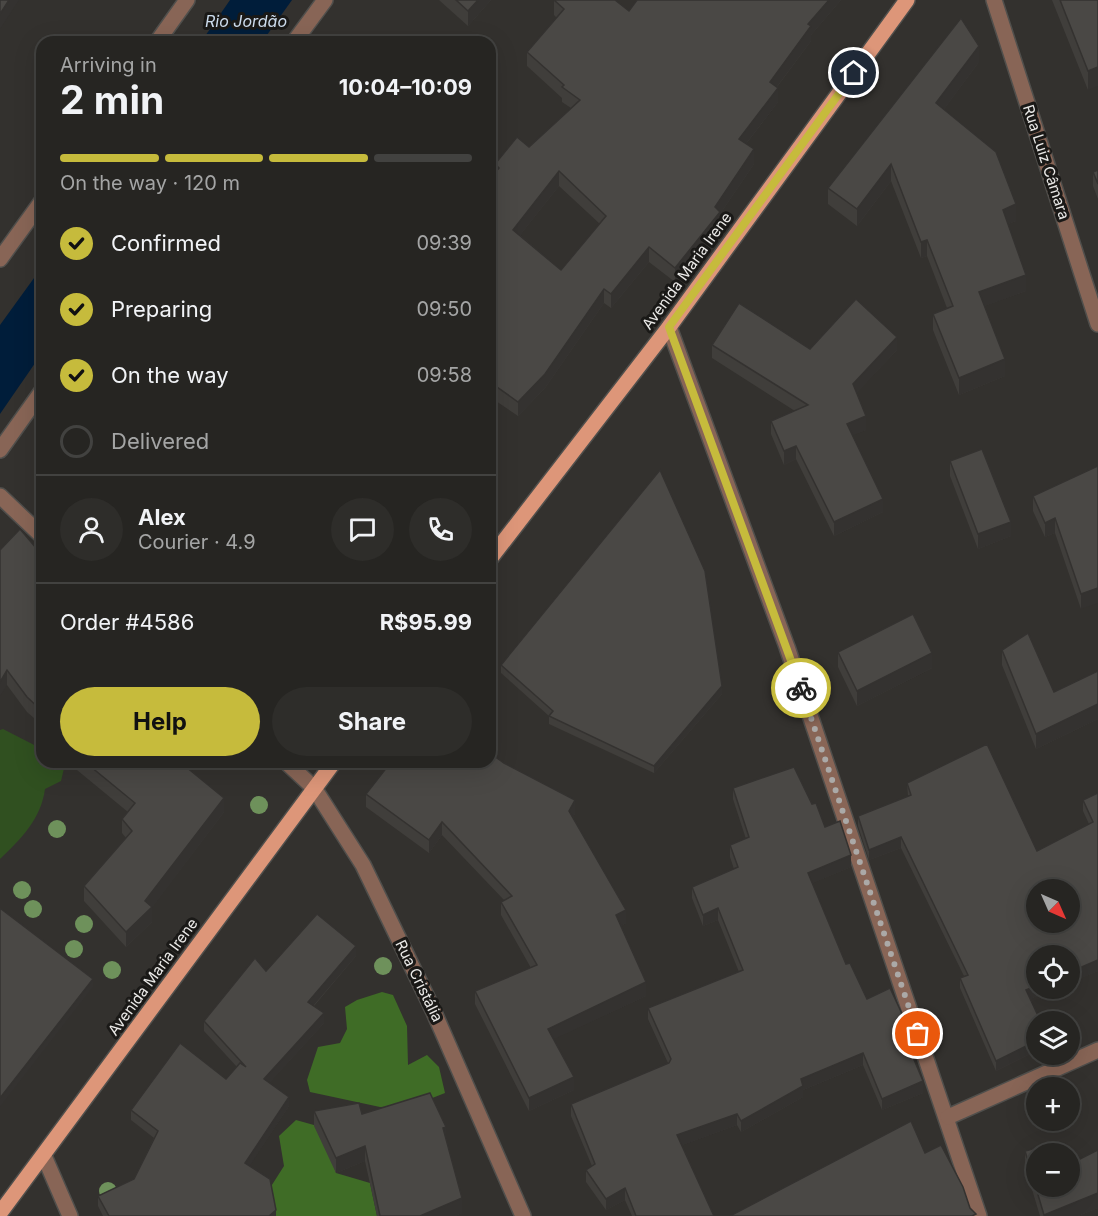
<!DOCTYPE html>
<html lang="en">
<head>
<meta charset="utf-8">
<style>
  body { margin:0; font-family:Inter,sans-serif; background:#2e2d2a; color:#f1f3f6; height:100vh; display:flex; flex-direction:column; font-size:22px; white-space:nowrap }
  * { box-sizing:border-box; margin:0 }
  p { font-size:20px; color:#a4a5a5 }
  .icon { flex:none; width:33px; height:33px; fill:none; stroke:currentColor; stroke-width:2; stroke-linecap:round; stroke-linejoin:round }
  .map { position:relative; flex:1; overflow:hidden }
  .details { position:absolute; left:36px; top:36px; width:460px; height:732px; display:flex; flex-direction:column; background:#262522; border-radius:18px; box-shadow:0 6px 24px #0002,0 0 0 2px #424240 }
  .details>* { flex:none }
  .needle { width:39px; rotate:135deg }
  .fabs { position:absolute; left:1026px; top:879px; display:grid; gap:12px }
  .fabs a { display:grid; place-items:center; width:54px; height:54px; border-radius:50%; background:#262522; box-shadow:0 6px 24px #0002,0 0 0 2px #424240; font-size:30px }
  .pin { position:absolute; display:grid; place-items:center; width:51px; height:51px; color:#fff; margin:-26px; border:3px solid #fff; border-radius:50%; box-shadow:0 2px 6px #0007 }
  .courier { position:absolute; display:grid; place-items:center; width:60px; height:60px; margin:-30px; border:4px solid #c6bb3c; border-radius:50%; background:#fff; color:#222; box-shadow:0 2px 8px #0007 }
  .head em { font-style:normal; font-weight:700 }
  .head div { display:flex; flex-direction:column-reverse }
  .head { display:flex; align-items:center; justify-content:space-between; height:102px; padding:0 24px }
  h1 { font-size:39px; font-weight:700; line-height:45px }
  .bar { display:grid; grid-template-columns:repeat(4,1fr); gap:9px 6px; align-content:center; height:72px; padding:0 24px }
  .bar i { height:8px; border-radius:4px; background:#424240 }
  .bar .active { background:#c6bb3c }
  .bar p { grid-column:span 4 }
  .line { display:flex; align-items:center; gap:15px; padding:0 24px; border-top:2px solid #424240 }
  .line div { flex:1 }
  .round { display:grid; place-items:center; flex:none; width:63px; height:63px; border-radius:32px; background:#2e2d2a }
  ol { padding:0 24px; list-style:none }
  li { display:flex; align-items:center; gap:18px; height:66px }
  li p { margin-inline-start:auto }
  li .icon { padding:6px; border-radius:50%; background:#c6bb3c; color:#111; stroke-width:4 }
  li:last-child { color:#a4a5a5 }
  li i { width:33px; height:33px; border:3px solid #424240; border-radius:50% }
  .button { display:flex; gap:12px; margin-top:auto; padding:12px 24px }
  .button a { flex:1; height:69px; border-radius:36px; background:#c6bb3c; color:#111; font-size:24px; font-weight:700; line-height:69px; text-align:center }
  .button a+a { background:#2e2d2a; color:#f1f3f6 }
  .map>svg:first-child { display:block }
</style>
</head>
<body>
<div class="map">
<svg width="1098" height="1216" viewBox="0 0 1098 1216">
  <rect width="100%" height="100%" fill="#33312e"/>
  <!-- green -->
  <path fill="#305020" d="M3,729l39,20v13l23,2 -4,17 -16,8c-4,30 -24,50 -45,70v-129z"/>
  <!-- forest -->
  <g fill="#3f6c26">
    <polygon points="382,992 393,995 407,1026 408,1065 427,1055 439,1067 445,1093 412,1106 380,1107 310,1092 307,1080 318,1047 340,1043 347,1029 345,1007 357,1000"/>
    <polygon points="296,1120 321,1127 336,1173 370,1183 377,1216 275,1216 270,1188 284,1166 279,1136"/>
  </g>
  <!-- water -->
  <g fill="#001d3a">
    <polygon points="230,0 292,0 262,42 201,42"/>
    <polygon points="42,267 42,353 0,414 0,325"/>
  </g>
  <g fill="none" stroke-linecap="round" stroke-linejoin="round">
    <!-- minor casing -->
    <g stroke="#504f4c" stroke-width="18">
      <g id="minor">
        <polyline points="994,0 1098,324"/>
        <polyline points="157,42 187,0"/>
        <polyline points="294,42 325,0"/>
        <polyline points="0,259 42,201"/>
        <polyline points="669,327 787,647 979,1216"/>
        <polyline points="0,450 42,391"/>
        <polyline points="0,496 42,536"/>
        <polyline points="286,762 314,788 363,865 433,1010 523,1216"/>
        <polyline points="948,1117 1098,1050"/>
        <polyline points="44,1156 70,1216"/>
      </g>
    </g>
    <!-- major casing -->
    <g stroke="#504f4c" stroke-width="18">
      <g id="major">
        <polyline points="490,559 669,327 907,0"/>
        <polyline points="0,1213 334,762"/>
      </g>
    </g>
    <!-- minor -->
    <use href="#minor" stroke="#886556" stroke-width="15"/>
    <!-- major -->
    <use href="#major" stroke="#dd9679" stroke-width="15"/>
  </g>
  <!-- trees -->
  <g fill="#6e915b">
    <circle cx="259" cy="805" r="9"/>
    <circle cx="57" cy="829" r="9"/>
    <circle cx="22" cy="890" r="9"/>
    <circle cx="33" cy="909" r="9"/>
    <circle cx="84" cy="924" r="9"/>
    <circle cx="74" cy="949" r="9"/>
    <circle cx="383" cy="966" r="9"/>
    <circle cx="112" cy="970" r="9"/>
    <circle cx="108" cy="1191" r="9"/>
  </g>
  <!-- wall -->
  <g fill="#403e3b" fill-rule="evenodd">
    <polygon points="439,0 491,0 468,26"/>
    <path d="M554,0l75,11 8,-11h204l-30,35v6l-34,46 1,15 -32,42 8,20 -34,50v12l-45,56 -26,-20 -38,46 -7,-5 -59,85 -27,28 -28,-19v-219l5,-5v-9l34,-17 42,-39 -9,-6v-4l-35,-32v-14l30,-34 -3,-3zM559,186l41,38 -39,46 -41,-35z"/>
    <polygon points="1052,0 1098,0 1088,90"/>
    <polygon points="979,62 944,109 1016,221 1008,224 1026,291 984,306 1005,376 959,395 933,330 933,314 947,308 927,256 921,258 891,181 857,226 828,204 828,188"/>
    <polygon points="1098,170 1098,199 1093,186 1093,172"/>
    <polygon points="712,345 810,349 897,350 856,393 866,430 852,435 883,512 834,536 796,459 784,465 771,434 771,421 795,411 712,358"/>
    <polygon points="950,461 1011,536 978,549 950,476"/>
    <polygon points="1098,466 1081,609 1055,533 1045,537 1033,511 1033,496"/>
    <polygon points="0,550 42,555 42,725 27,712 7,685"/>
    <polygon points="1002,650 1054,692 1098,671 1098,719 1036,749 1002,665"/>
    <polygon points="838,652 932,668 857,706 838,667"/>
    <polygon points="501,665 722,694 654,773 549,724 549,716 501,673"/>
    <polygon points="77,762 186,762 183,765 224,812 152,907 152,922 126,947 84,901 84,886 126,838 122,833 122,819 128,812 77,770"/>
    <polygon points="504,763 575,814 573,817 626,923 621,926 646,996 553,1039 574,1090 529,1111 475,1004 475,991 531,968 501,915 501,902 504,900 442,835 429,853 366,807 366,794"/>
    <polygon points="907,783 1037,851 1089,824 1083,811 1083,800 1098,793 1098,971 1030,999 1036,1022 1036,1051 996,1071 960,988 960,978 964,976 901,848 869,860 858,826 858,816 908,796"/>
    <polygon points="733,788 812,804 825,827 851,867 812,883 846,964 867,999 903,1027 901,1028 923,1093 882,1110 863,1065 803,1090 803,1097 741,1132 737,1125 682,1145 714,1216 632,1216 625,1200 606,1210 586,1182 586,1170 592,1166 571,1116 571,1104 668,1063 648,1019 648,1008 739,972 718,920 703,926 692,898 692,887 734,869 730,857 730,845 746,839 733,799"/>
    <polygon points="356,956 314,1006 324,1023 269,1083 289,1106 249,1166 276,1216 103,1216 98,1206 98,1196 134,1179 154,1138 131,1120 131,1110 226,1079 237,1067 204,1031 204,1021 266,971"/>
    <polygon points="314,1111 362,1114 446,1140 462,1213 455,1216 377,1216 365,1161 336,1173 314,1126"/>
    <polygon points="1098,1150 1098,1208 1078,1216 1040,1216 1025,1166 1025,1151 1036,1186"/>
  </g>
  <!-- shaded-wall -->
  <g fill="#343230">
    <polygon points="9,0 19,0 0,29 0,14"/>
    <polygon points="478,0 491,0 468,26 468,11"/>
    <polygon points="829,0 841,0 811,35 811,41 770,96 770,82 808,24"/>
    <polygon points="979,46 979,62 936,120 936,103"/>
    <polygon points="1098,67 1098,86 1088,90 1088,71"/>
    <polygon points="778,88 778,102 739,153 739,139"/>
    <polygon points="754,149 754,164 720,214 720,226 675,282 675,268"/>
    <polygon points="891,164 891,181 857,226 857,209"/>
    <polygon points="559,171 559,186 513,244 513,230"/>
    <polygon points="1016,204 1016,221 1003,226 1003,210"/>
    <polygon points="927,240 927,256 921,258 921,242"/>
    <polygon points="649,247 649,262 611,308 611,294"/>
    <polygon points="1026,275 1026,291 979,308 979,292"/>
    <polygon points="604,289 604,303 545,388 518,416 518,402"/>
    <polygon points="897,337 897,350 853,397 853,384"/>
    <polygon points="1005,359 1005,376 959,395 959,378"/>
    <polygon points="866,416 866,430 847,438 847,424"/>
    <polygon points="796,446 796,459 784,465 784,451"/>
    <polygon points="883,499 883,512 834,536 834,522"/>
    <polygon points="1055,518 1055,533 1045,537 1045,523"/>
    <polygon points="1011,522 1011,536 978,549 978,534"/>
    <polygon points="1098,588 1098,603 1081,609 1081,594"/>
    <polygon points="932,653 932,668 857,706 857,691"/>
    <polygon points="7,670 7,685 0,696 0,682"/>
    <polygon points="722,686 722,694 654,773 654,766"/>
    <polygon points="1098,704 1098,719 1036,749 1036,734"/>
    <polygon points="224,798 224,812 151,909 152,907 152,922 126,947 126,932 145,901"/>
    <polygon points="575,800 575,814 569,824 569,811"/>
    <polygon points="442,822 442,835 429,853 429,840"/>
    <polygon points="901,837 901,848 869,860 869,850"/>
    <polygon points="851,855 851,867 808,885 808,873"/>
    <polygon points="718,908 718,920 703,926 703,915"/>
    <polygon points="626,910 626,923 616,929 616,915"/>
    <polygon points="356,946 356,956 308,1012 308,1002"/>
    <polygon points="1098,960 1098,971 1070,983 1070,972"/>
    <polygon points="93,979 93,987 0,1107 0,1098"/>
    <polygon points="646,982 646,996 548,1042 548,1029"/>
    <polygon points="1036,986 1036,988 1055,988 1026,1001 1026,990"/>
    <polygon points="324,1013 324,1023 264,1089 264,1079"/>
    <polygon points="903,1016 903,1027 897,1030 897,1019"/>
    <polygon points="1036,1041 1036,1051 996,1071 996,1061"/>
    <polygon points="863,1053 863,1065 803,1090 803,1097 741,1132 741,1121 801,1079"/>
    <polygon points="574,1077 574,1090 529,1111 529,1098"/>
    <polygon points="923,1081 923,1093 882,1110 882,1099"/>
    <polygon points="289,1097 289,1106 245,1173 245,1163"/>
    <polygon points="737,1114 737,1125 677,1147 677,1135"/>
    <polygon points="446,1127 446,1142 443,1128"/>
    <polygon points="365,1146 365,1161 336,1173 336,1158"/>
    <polygon points="625,1188 625,1200 606,1210 606,1199"/>
    <polygon points="1098,1193 1098,1208 1078,1216 1044,1216 1044,1215"/>
    <polygon points="462,1198 462,1213 455,1216 420,1216"/>
    <polygon points="276,1210 276,1216 269,1216"/>
  </g>
  <!-- building -->
  <g fill="#4a4845" stroke="#343230" stroke-width="1.5" fill-rule="evenodd">
    <polygon points="0,0 9,0 0,14"/>
    <polygon points="456,0 478,0 468,11"/>
    <path d="M554,0h61l14,11 8,-11h192l-21,24 3,2 -41,56 8,6 -39,51 15,10 -39,58 5,5 -45,56 -26,-21 -38,47 -7,-5 -59,85 -27,28 -28,-20v-204l9,-10 -4,-4 22,-27 12,10 51,-47 -18,-13 2,-2 -37,-33 37,-43zM559,171l47,45 -45,54 -48,-40z"/>
    <polygon points="1060,0 1098,0 1098,67 1088,71"/>
    <polygon points="961,18 979,46 936,103 996,152 1016,204 1003,210 1026,275 979,292 1005,359 959,378 933,314 953,306 927,240 921,242 891,164 857,209 828,188"/>
    <polygon points="1098,170 1098,184 1093,172"/>
    <polygon points="856,299 897,337 853,384 866,416 847,424 883,499 834,522 796,446 784,451 771,421 808,405 712,345 739,303 810,349"/>
    <polygon points="982,449 1011,522 978,534 950,461"/>
    <polygon points="1098,466 1098,588 1081,594 1055,518 1045,523 1033,496"/>
    <polygon points="660,470 705,571 722,686 654,766 549,716 553,711 501,665"/>
    <polygon points="20,529 42,555 42,711 27,697 7,670 0,682 0,550"/>
    <polygon points="913,614 932,653 857,691 838,652"/>
    <polygon points="1028,633 1054,692 1098,671 1098,704 1036,734 1002,650"/>
    <path d="M987,744l50,107 56,-29 -10,-22 15,-7v167l-28,12v-16h-34v30l-10,4 15,32h-5v19l-40,20 -36,-83 8,-3 -67,-138 -32,13 -11,-34 53,-21 -4,-12zM1036,890h34v32h-34z"/>
    <polygon points="490,753 504,763 575,800 569,811 626,910 616,915 646,982 548,1029 574,1077 529,1098 475,991 537,965 501,902 512,896 442,822 429,840 366,794 391,762 490,762"/>
    <polygon points="85,762 180,762 224,798 145,901 152,907 126,932 84,886 132,831 122,819 135,803"/>
    <polygon points="794,767 812,804 816,803 825,827 840,821 851,855 808,873 846,964 850,963 867,999 890,988 903,1016 897,1019 923,1081 882,1099 863,1053 801,1079 803,1086 741,1121 737,1114 677,1135 714,1216 636,1216 625,1188 606,1199 586,1170 595,1164 571,1104 669,1063 671,1059 648,1008 743,970 718,908 703,915 692,887 738,867 730,845 749,837 733,788"/>
    <polygon points="0,908 93,979 0,1098"/>
    <polygon points="317,914 356,946 308,1002 324,1013 264,1079 289,1097 245,1163 270,1179 276,1210 269,1216 109,1216 98,1196 134,1179 158,1131 131,1110 180,1043 226,1079 240,1063 246,1067 204,1021 255,958 266,971"/>
    <polygon points="430,1093 446,1127 443,1128 462,1198 420,1216 380,1216 365,1146 336,1158 314,1111 359,1103 362,1114"/>
    <polygon points="911,1121 925,1153 941,1145 963,1187 970,1208 976,1214 972,1216 730,1216"/>
    <polygon points="1059,1142 1062,1154 1036,1154 1036,1186 1070,1186 1070,1164 1098,1150 1098,1193 1044,1215 1025,1151"/>
  </g>
  <g fill="none" stroke-linecap="round" stroke-linejoin="round">
    <!-- done -->
    <polyline stroke="#aba9a7" stroke-width="6" stroke-dasharray="0 10.8" points="801,688 918,1034"/>
    <!-- route -->
    <polyline stroke="#c6bb3c" stroke-width="8" points="801,688 669,327 854,73"/>
  </g>
  <g text-anchor="middle" stroke-width="6" stroke-linejoin="round" paint-order="stroke">
    <!-- street labels -->
    <g font-size="15" fill="#ebeae8" stroke="#1a1917">
      <text transform="translate(1046 162) rotate(72)" y="5">Rua Luiz Câmara</text>
      <text transform="translate(687 271) rotate(-54)" y="5">Avenida Maria Irene</text>
      <text transform="translate(153 977) rotate(-54)" y="5">Avenida Maria Irene</text>
      <text transform="translate(419 981) rotate(64)" y="5">Rua Cristália</text>
    </g>
    <!-- water labels -->
    <g font-size="16" font-style="italic" fill="#cddced" stroke="#1a1917">
      <text x="246" y="27">Rio Jordão</text>
    </g>
  </g>
</svg>
<div class="fabs">
<a><svg class="needle" viewBox="-14 -14 28 28"><path d="M0-13l5 13h-10z" fill="#e53935"/><path d="M0 13l5-13h-10z" fill="#a4a5a5"/></svg></a>
<a><svg class="icon" aria-label="locate" viewBox="0 0 24 24"><circle cx="12" cy="12" r="6"/><path d="M12 2v4M12 18v4M2 12h4M18 12h4"/></svg></a>
<a><svg class="icon" aria-label="layers" viewBox="0 0 24 24"><path d="M12 4l9 5-9 5-9-5zM3 14l9 5 9-5"/></svg></a>
<a>+</a>
<a>−</a>
</div>
<div class="pin" style="left:918px;top:1034px;background:#ea580c"><svg class="icon" aria-label="bag" viewBox="0 0 24 24"><path d="M5 8h14l-1 12H6zM9 8a3 3 0 0 1 6 0"/></svg></div>
<div class="pin" style="left:854px;top:73px;background:#1f2937"><svg class="icon" aria-label="home" viewBox="0 0 24 24"><path d="M3 11l9-7 9 7M6 9v11h12V9"/></svg></div>
<div class="courier" style="left:801px;top:688px"><svg class="icon" aria-label="bike" viewBox="0 0 24 24"><circle cx="6" cy="16" r="4"/><circle cx="18" cy="16" r="4"/><path d="M6 16l4-8h5l3 8M10 8l3 8H6M13 5h3"/></svg></div>
<section class="details">
<div class="head"><div><h1>2 min</h1><p>Arriving in</p></div><em>10:04–10:09</em></div>
<div class="bar"><i class="active"></i><i class="active"></i><i class="active"></i><i></i><p>On the way · 120 m</p></div>
<ol>
<li><svg class="icon" aria-label="check" viewBox="0 0 24 24"><path d="M5 12l5 5 9-10"/></svg>Confirmed<p>09:39</p></li>
<li><svg class="icon" aria-label="check" viewBox="0 0 24 24"><path d="M5 12l5 5 9-10"/></svg>Preparing<p>09:50</p></li>
<li><svg class="icon" aria-label="check" viewBox="0 0 24 24"><path d="M5 12l5 5 9-10"/></svg>On the way<p>09:58</p></li>
<li><i></i>Delivered</li>
</ol>
<div class="line" style="height:108px"><a class="round"><svg class="icon" aria-label="person" viewBox="0 0 24 24"><circle cx="12" cy="8" r="4"/><path d="M4 21q1-7 8-7t8 7"/></svg></a><div><b>Alex</b><p>Courier · 4.9</p></div><a class="round"><svg class="icon" aria-label="chat" viewBox="0 0 24 24"><path d="M4 5h16v11H9l-5 4z"/></svg></a><a class="round"><svg class="icon" aria-label="phone" viewBox="0 0 24 24"><path d="M5 4h4l2 5-3 2q2 4 5 5l2-3 5 2v4C11 20 4 13 5 4z"/></svg></a></div>
<div class="line" style="height:78px"><div>Order #4586</div><b>R$95.99</b></div>
<div class="button"><a>Help</a><a>Share</a></div>
</section>
</div>
</body>
</html>
